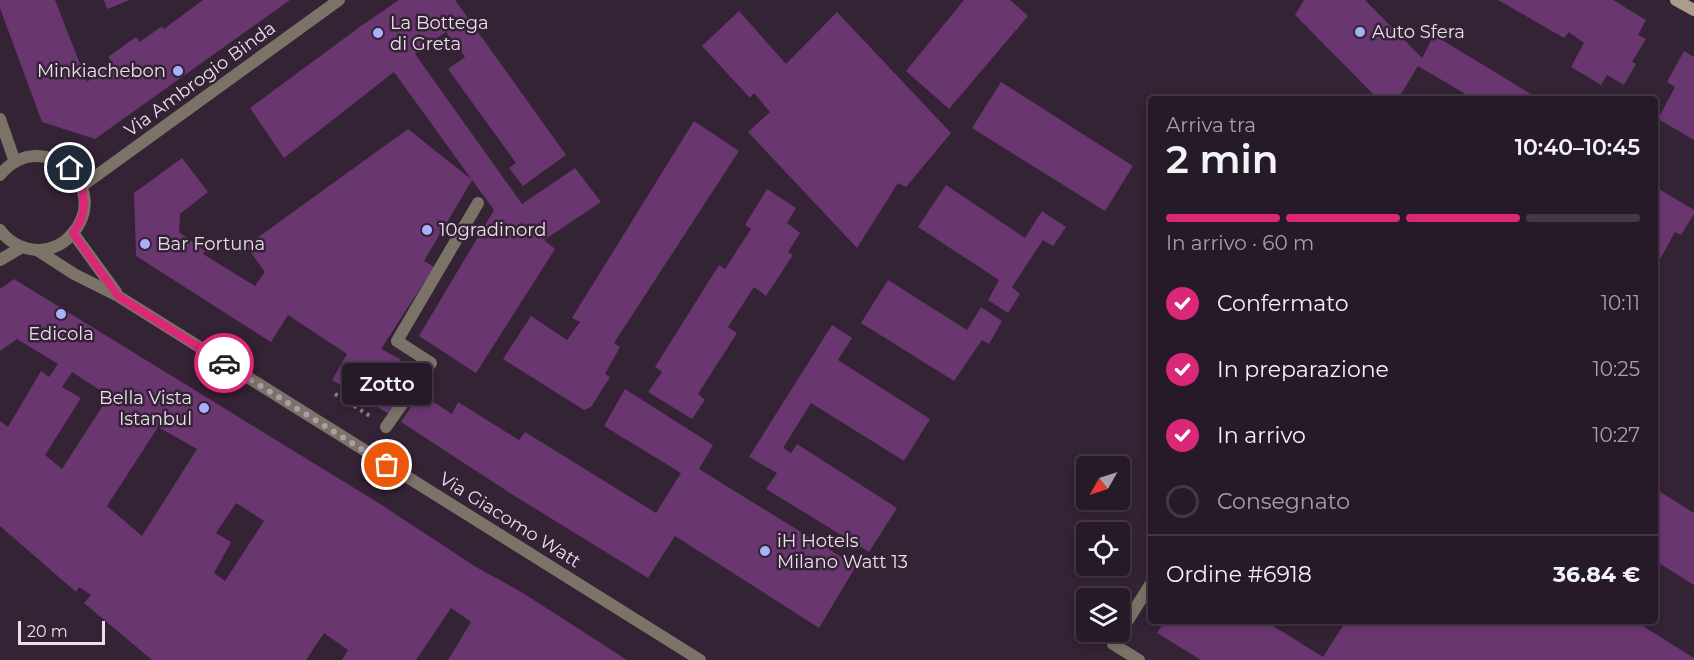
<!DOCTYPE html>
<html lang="it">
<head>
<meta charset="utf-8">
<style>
  body { margin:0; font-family:Montserrat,sans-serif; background:#332734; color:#f1f3f6; height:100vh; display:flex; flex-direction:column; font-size:22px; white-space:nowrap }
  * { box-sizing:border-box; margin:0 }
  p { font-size:20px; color:#a4a1a8 }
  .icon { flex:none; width:33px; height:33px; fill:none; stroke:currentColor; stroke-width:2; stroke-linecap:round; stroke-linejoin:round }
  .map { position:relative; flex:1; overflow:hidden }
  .panel { position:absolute; left:1148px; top:96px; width:510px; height:528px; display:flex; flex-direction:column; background:#271a28; border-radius:6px; box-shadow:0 3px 9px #0003,0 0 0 2px #433845 }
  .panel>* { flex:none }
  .needle { width:39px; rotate:231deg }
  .buttons { position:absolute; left:1076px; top:456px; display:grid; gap:12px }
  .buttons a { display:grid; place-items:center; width:54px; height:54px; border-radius:6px; background:#271a28; box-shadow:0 3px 9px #0003,0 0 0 2px #433845; font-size:30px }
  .scale { position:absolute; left:18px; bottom:15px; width:87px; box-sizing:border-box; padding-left:6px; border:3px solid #ebdfec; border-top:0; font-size:16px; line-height:21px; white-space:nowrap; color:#ebdfec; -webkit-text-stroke:4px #342235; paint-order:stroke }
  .pin { position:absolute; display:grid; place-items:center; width:51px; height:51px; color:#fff; margin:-26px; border:3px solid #fff; border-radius:50%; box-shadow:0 2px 6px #0007 }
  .courier { position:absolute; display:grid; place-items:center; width:60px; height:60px; margin:-30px; border:4px solid #db2777; border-radius:50%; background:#fff; color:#222; box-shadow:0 2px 8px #0007 }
  .bubble { position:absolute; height:42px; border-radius:6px; background:#271a28; box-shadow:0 3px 9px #0003,0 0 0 2px #433845; font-size:20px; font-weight:600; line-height:42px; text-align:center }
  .headline em { font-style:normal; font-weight:600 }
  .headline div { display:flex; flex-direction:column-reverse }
  .headline { display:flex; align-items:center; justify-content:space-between; height:102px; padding:0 18px }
  h1 { font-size:39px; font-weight:600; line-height:45px }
  .bar { display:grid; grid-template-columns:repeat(4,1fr); gap:9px 6px; align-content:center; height:72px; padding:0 18px }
  .bar i { height:8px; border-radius:4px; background:#433845 }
  .bar .current { background:#db2777 }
  .bar p { grid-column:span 4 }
  .line { display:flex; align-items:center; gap:15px; padding:0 18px; border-top:2px solid #433845 }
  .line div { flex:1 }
  ol { padding:0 18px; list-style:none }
  li { display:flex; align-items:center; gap:18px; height:66px }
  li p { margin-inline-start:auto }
  li .icon { padding:6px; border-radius:50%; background:#db2777; color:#fff; stroke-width:4 }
  li:last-child { color:#a4a1a8 }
  li i { width:33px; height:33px; border:3px solid #433845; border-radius:50% }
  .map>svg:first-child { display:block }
</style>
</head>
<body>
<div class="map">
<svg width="1694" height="660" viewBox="0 0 1694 660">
  <rect width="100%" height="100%" fill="#342235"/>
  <!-- building -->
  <g fill="#6a3670" fill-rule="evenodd">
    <polygon points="0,0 55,0 87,82 112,62 108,57 136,37 140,42 162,26 164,29 203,0 290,0 95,139 42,122 0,8"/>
    <polygon points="104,0 130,0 107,9"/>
    <polygon points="399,0 455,0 566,155 523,186 509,168 516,163 448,69 465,57 446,32 415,54 522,204 575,168 601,202 544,240 555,249 476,373 419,336 494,210 472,180 424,261 434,267 381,349 400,359 402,395 389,414 332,380 347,354 288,315 271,342 136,256 134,193 182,158 208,192 180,214 179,232 205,251 203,254 255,286 265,272 246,246 408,129 472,180 394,72 284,158 250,108 361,26"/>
    <polygon points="964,0 1010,0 1028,16 949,109 906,71"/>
    <polygon points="1304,0 1365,0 1422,58 1434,35 1539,99 1474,99 1418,66 1398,99 1378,99 1295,15"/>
    <polygon points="1498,0 1613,0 1646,20 1638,35 1646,39 1632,62 1636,64 1624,85 1607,75 1601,85 1571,67 1584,43 1569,32 1564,38"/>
    <polygon points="739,11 786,64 837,12 951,133 906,187 898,183 857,248 748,132 770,112 754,93 750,98 702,46"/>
    <polygon points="1684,51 1694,57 1694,140 1658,119 1675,87 1667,82"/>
    <polygon points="1001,82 1133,166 1105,211 972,128"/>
    <polygon points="694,121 739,151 614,343 620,347 605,374 610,377 591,407 584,410 503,359 531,316 567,340 580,322 572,318"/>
    <polygon points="946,185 1025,238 1042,211 1066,227 1053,246 1043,240 1012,287 1020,294 1008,313 988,300 999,280 918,227"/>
    <polygon points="1654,186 1694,210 1694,214 1681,235 1675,232 1658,263 1654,261"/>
    <polygon points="767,189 796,208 787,223 800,233 788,252 793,255 766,296 754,287 728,327 737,333 698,394 705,400 692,419 648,392 662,372 655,367 719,265 725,269 751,229 745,225"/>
    <path d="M14,279l363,223 99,65 47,26 104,67h-179l23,-38 -20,-14 -35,52h-74l6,-10 -24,-17 -18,27h-154l-68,-57 7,-8 -12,-8 -3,5 -76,-66v-105l8,6 33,-56 8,6 9,-13 -41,-25 -17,12v-62zM72,372l37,24 -47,73 -17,-14 36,-57 -19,-11zM158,427l39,22 -55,87 -35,-30zM236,503l28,18 -39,60 -11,-8 17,-31 -15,-9z"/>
    <polygon points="888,280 967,330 981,307 1002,321 989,344 982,340 954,381 861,323"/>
    <polygon points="832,325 852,338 838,360 930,419 904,461 811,403 783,448 791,453 797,444 897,508 869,552 766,489 777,473 749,457"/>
    <polygon points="625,389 713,445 699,469 856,566 819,628 675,536 648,578 513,495 401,422 420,393 452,414 458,402 519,440 525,432 656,513 681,473 604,426"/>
    <polygon points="1654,488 1694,513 1694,585 1654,560"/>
    <polygon points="1165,621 1265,621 1323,657 1346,621 1635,621 1694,658 1694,660 1201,660 1157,633"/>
  </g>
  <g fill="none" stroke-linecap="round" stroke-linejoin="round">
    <!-- path -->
    <polyline stroke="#8c7d8d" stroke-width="4" stroke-dasharray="3 4.5" stroke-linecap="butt" points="335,394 370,416"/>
    <!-- lane -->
    <g stroke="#7b7368" stroke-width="12">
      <polyline points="386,427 431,363 397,341 478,203"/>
      <polyline points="1139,660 1113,644 1150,585"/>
    </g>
    <!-- street -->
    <g stroke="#7b7368" stroke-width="12">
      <polyline points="0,119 15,162"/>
      <path d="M0,175c42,-51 114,12 72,59 -8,10 -20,15 -32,16 -16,0 -31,-7 -40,-20"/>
      <polyline points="82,186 339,0"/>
      <polyline points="73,233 116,292"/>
      <polyline points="37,250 74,274 118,296 700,660"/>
      <polyline points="0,260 22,247"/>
    </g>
    <!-- secondary -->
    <polyline stroke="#aa9e8b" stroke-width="12" points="1676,0 1694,10"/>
  </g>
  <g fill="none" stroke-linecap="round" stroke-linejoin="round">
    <!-- done -->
    <polyline stroke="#ab9dac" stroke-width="6" stroke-dasharray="0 10.8" points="224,363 387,465"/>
    <!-- route -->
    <path stroke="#db2777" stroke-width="8" d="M70,168c17,19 19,45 3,65l45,63 106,67"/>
  </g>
  <!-- markers -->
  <g fill="#a8b0fc" stroke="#342235" stroke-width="2">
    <circle cx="1360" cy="32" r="6"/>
    <circle cx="378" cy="33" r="6"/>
    <circle cx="178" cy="71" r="6"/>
    <circle cx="427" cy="230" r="6"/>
    <circle cx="145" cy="244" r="6"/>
    <circle cx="61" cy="314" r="6"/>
    <circle cx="204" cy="408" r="6"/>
    <circle cx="765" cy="551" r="6"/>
  </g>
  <g text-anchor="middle" stroke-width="5" stroke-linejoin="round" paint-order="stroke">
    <!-- poi labels -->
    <g font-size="18" fill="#ebdfec" stroke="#342235" text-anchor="start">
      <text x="390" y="29">La Bottega<tspan x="390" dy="21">di Greta</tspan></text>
      <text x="1372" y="38">Auto Sfera</text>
      <text x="166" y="77" text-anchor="end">Minkiachebon</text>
      <text x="439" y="236">10gradinord</text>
      <text x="157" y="250">Bar Fortuna</text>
      <text x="61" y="340" text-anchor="middle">Edicola</text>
      <text x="192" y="404" text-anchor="end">Bella Vista<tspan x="192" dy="21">Istanbul</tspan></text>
      <text x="777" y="547">iH Hotels<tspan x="777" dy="21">Milano Watt 13</tspan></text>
    </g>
    <!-- street labels -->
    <g font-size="18" fill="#ebdfec" stroke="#342235">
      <text transform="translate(200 79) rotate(-36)" y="6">Via Ambrogio Binda</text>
      <text transform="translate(510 520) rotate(32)" y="6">Via Giacomo Watt</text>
    </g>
  </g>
</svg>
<div class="buttons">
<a><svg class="needle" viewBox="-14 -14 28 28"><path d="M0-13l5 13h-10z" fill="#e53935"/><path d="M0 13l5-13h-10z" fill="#a4a1a8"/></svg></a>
<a><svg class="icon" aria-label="locate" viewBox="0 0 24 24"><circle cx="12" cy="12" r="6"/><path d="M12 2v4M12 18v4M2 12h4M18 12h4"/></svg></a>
<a><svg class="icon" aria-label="layers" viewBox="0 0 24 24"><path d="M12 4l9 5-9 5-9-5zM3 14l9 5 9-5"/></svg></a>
</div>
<div class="scale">20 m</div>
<div class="pin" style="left:387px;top:465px;background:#ea580c"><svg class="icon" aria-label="bag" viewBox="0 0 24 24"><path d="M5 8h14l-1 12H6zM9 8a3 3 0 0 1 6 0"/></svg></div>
<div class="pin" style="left:70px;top:168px;background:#1f2937"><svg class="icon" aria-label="home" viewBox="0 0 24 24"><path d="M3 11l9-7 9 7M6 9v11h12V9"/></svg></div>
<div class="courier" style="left:224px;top:363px"><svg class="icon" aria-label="car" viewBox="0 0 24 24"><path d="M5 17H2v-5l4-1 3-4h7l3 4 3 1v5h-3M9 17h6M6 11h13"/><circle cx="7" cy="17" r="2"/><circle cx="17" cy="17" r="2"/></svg></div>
<div class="bubble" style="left:342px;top:363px;width:90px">Zotto</div>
<section class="panel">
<div class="headline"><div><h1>2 min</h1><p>Arriva tra</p></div><em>10:40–10:45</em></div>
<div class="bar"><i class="current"></i><i class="current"></i><i class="current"></i><i></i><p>In arrivo · 60 m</p></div>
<ol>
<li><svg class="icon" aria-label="check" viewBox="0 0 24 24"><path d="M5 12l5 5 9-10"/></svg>Confermato<p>10:11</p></li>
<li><svg class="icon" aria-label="check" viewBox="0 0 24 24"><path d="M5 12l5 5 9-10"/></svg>In preparazione<p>10:25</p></li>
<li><svg class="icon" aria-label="check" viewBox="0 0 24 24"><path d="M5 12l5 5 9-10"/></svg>In arrivo<p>10:27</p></li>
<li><i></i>Consegnato</li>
</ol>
<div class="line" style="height:78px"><div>Ordine #6918</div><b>36.84 €</b></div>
</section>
</div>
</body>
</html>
